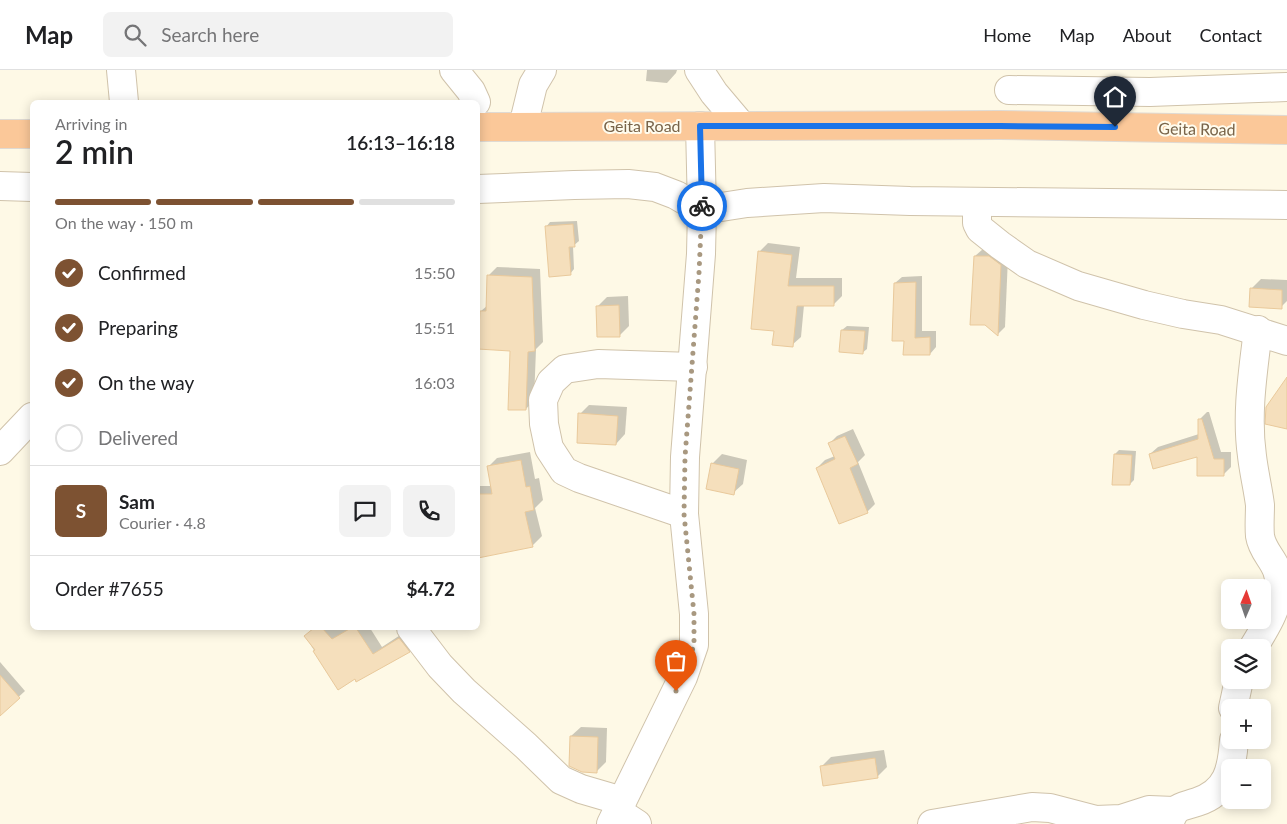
<!DOCTYPE html>
<html lang="en">
<head>
<meta charset="utf-8">
<style>
  body { margin:0; font-family:Lato,sans-serif; background:#f2f2f2; color:#202124; height:100vh; display:flex; flex-direction:column; font-size:19px; white-space:nowrap }
  * { box-sizing:border-box; margin:0 }
  p { font-size:16px; color:#757577 }
  .icon { flex:none; width:28px; height:28px; fill:none; stroke:currentColor; stroke-width:2; stroke-linecap:round; stroke-linejoin:round }
  .map { position:relative; flex:1; overflow:hidden }
  .drawer { position:absolute; left:30px; top:30px; width:450px; height:530px; display:flex; flex-direction:column; background:#fff; border-radius:8px; box-shadow:0 2px 12px #0003 }
  .drawer>* { flex:none }
  .needle { width:32px; rotate:2deg }
  .controls { position:absolute; left:1221px; top:509px; display:grid; gap:10px }
  .controls a { display:grid; place-items:center; width:50px; height:50px; border-radius:8px; background:#fff; box-shadow:0 2px 12px #0003; font-size:25px }
  .pin { position:absolute; display:grid; place-items:center; width:42px; height:42px; color:#fff; margin:-51px -21px; border-radius:50% 50% 50% 0; rotate:-45deg; box-shadow:0 0 5px #0007 }
  .pin .icon { rotate:45deg }
  .courier { position:absolute; display:grid; place-items:center; width:50px; height:50px; margin:-25px; border:4px solid #1a73e8; border-radius:50%; background:#fff; color:#222; box-shadow:0 1px 6px #0007 }
  .summary em { font-style:normal; font-weight:600 }
  .summary div { display:flex; flex-direction:column-reverse }
  .summary { display:flex; align-items:center; justify-content:space-between; height:85px; padding:0 25px }
  h1 { font-size:32px; font-weight:600; line-height:38px }
  .bar { display:grid; grid-template-columns:repeat(4,1fr); gap:8px 5px; align-content:center; height:60px; padding:0 25px }
  .bar i { height:6px; border-radius:4px; background:#e0e0e0 }
  .bar .active { background:#7d5232 }
  .bar p { grid-column:span 4 }
  .line { display:flex; align-items:center; gap:12px; padding:0 25px; border-top:1px solid #e0e0e0 }
  .line div { flex:1 }
  .round { display:grid; place-items:center; flex:none; width:52px; height:52px; border-radius:8px; background:#f2f2f2 }
  ol { padding:0 25px; list-style:none }
  li { display:flex; align-items:center; gap:15px; height:55px }
  li p { margin-inline-start:auto }
  li .icon { padding:5px; border-radius:50%; background:#7d5232; color:#fff; stroke-width:4 }
  li:last-child { color:#757577 }
  li i { width:28px; height:28px; border:2px solid #e0e0e0; border-radius:50% }
  header { display:flex; align-items:center; gap:30px; box-sizing:border-box; height:70px; padding:0 25px; background:#fff; border-bottom:1px solid #e0e0e0 }
  header strong { font-size:24px }
  nav { display:flex; gap:28px; margin-inline-start:auto; font-size:18px }
  .search { width:350px; height:45px; background:#f2f2f2; display:flex; align-items:center; gap:12px; box-sizing:border-box; padding:0 18px; border-radius:8px; color:#757577; font-size:19px }
  .map>svg:first-child { display:block }
</style>
</head>
<body>
<header>
<strong>Map</strong>
<div class="search"><svg class="icon" aria-label="search" viewBox="0 0 24 24"><circle cx="10" cy="10" r="6"/><path d="M15 15l6 6"/></svg>Search here</div>
<nav><a>Home</a><a>Map</a><a>About</a><a>Contact</a></nav>
</header>
<div class="map">
<svg width="1287" height="754" viewBox="0 0 1287 754">
  <rect width="100%" height="100%" fill="#fef9e6"/>
  <!-- shadow -->
  <g fill="#0003">
    <polygon points="647,0 677,0 676,3 667,13 646,11"/>
    <polygon points="577,151 579,171 573,176 574,199 570,204 546,157 550,152"/>
    <polygon points="768,173 800,177 796,208 842,208 842,226 833,235 804,235 801,267 792,275 775,260 759,182"/>
    <polygon points="983,179 1008,187 1005,257 998,264 975,186"/>
    <polygon points="497,197 540,199 543,272 536,279 534,330 526,339 511,279 478,278 478,251 480,251 481,241 488,235 489,205"/>
    <polygon points="922,206 922,261 936,261 936,277 930,284 905,270 895,213 902,207"/>
    <polygon points="1261,209 1287,210 1287,231 1281,237 1251,219"/>
    <polygon points="628,226 629,256 619,266 598,236 607,227"/>
    <polygon points="847,256 869,257 867,279 862,283 842,260"/>
    <polygon points="589,335 627,337 625,364 616,374 580,344"/>
    <polygon points="1207,342 1209,342 1221,382 1231,382 1231,397 1223,405 1199,385 1150,384 1158,377 1199,364 1199,350"/>
    <polygon points="853,359 865,385 858,392 875,434 867,442 817,398 825,390 835,386 829,374 837,366"/>
    <polygon points="1119,380 1136,381 1134,410 1130,414 1115,384"/>
    <polygon points="530,382 535,409 539,408 543,430 535,438 542,466 533,475 478,487 478,416 492,416 488,397 497,388"/>
    <polygon points="722,384 747,390 743,414 733,423 712,394"/>
    <polygon points="314,558 370,558 382,577 408,560 417,573 409,581 355,608 338,618 305,566"/>
    <polygon points="0,592 25,621 0,644"/>
    <polygon points="581,657 607,658 606,692 596,702 571,666"/>
    <polygon points="884,680 887,697 877,707 821,697 831,687"/>
  </g>
  <!-- building -->
  <g fill="#f5dfbc" stroke="#e9c99b">
    <polygon points="573,154 575,177 569,177 571,205 549,207 545,156"/>
    <polygon points="758,181 792,185 788,216 834,216 834,236 797,236 793,277 772,275 774,261 751,259"/>
    <polygon points="974,186 989,186 1001,195 998,266 985,255 970,255"/>
    <polygon points="487,205 532,207 535,281 528,282 526,340 508,340 510,281 478,279 480,241 486,241"/>
    <polygon points="916,212 915,268 930,267 930,285 903,285 904,271 892,271 894,213"/>
    <polygon points="1250,218 1282,220 1282,239 1249,237"/>
    <polygon points="619,235 620,267 597,267 596,236"/>
    <polygon points="841,260 865,261 863,284 839,282"/>
    <polygon points="1287,307 1287,359 1265,354 1266,337"/>
    <polygon points="578,343 618,346 616,375 577,373"/>
    <polygon points="1198,349 1202,349 1214,389 1224,389 1224,406 1197,406 1197,387 1153,399 1149,384 1198,369"/>
    <polygon points="845,366 858,394 850,398 868,443 839,454 816,398 835,389 828,373"/>
    <polygon points="1114,384 1132,385 1130,415 1112,415"/>
    <polygon points="521,390 526,417 530,416 534,440 525,442 533,477 478,488 478,424 492,424 487,396"/>
    <polygon points="711,393 739,399 734,425 706,419"/>
    <polygon points="314,558 322,558 332,569 351,558 356,558 373,584 399,568 410,582 356,612 355,609 338,620 313,581 315,580 304,566"/>
    <polygon points="0,605 20,628 0,646"/>
    <polygon points="570,666 598,667 597,703 582,702 569,696"/>
    <polygon points="875,688 878,708 823,716 820,696"/>
  </g>
  <g fill="none" stroke-linecap="round" stroke-linejoin="round">
    <!-- minor casing -->
    <g stroke="#d0c3ab" stroke-width="30">
      <g id="minor">
        <polyline points="121,0 124,32"/>
        <polyline points="454,0 471,21 476,32"/>
        <polyline points="699,0 714,23 741,55"/>
        <polyline points="1009,20 1150,22 1287,17"/>
        <polyline points="523,56 533,15 542,0"/>
        <polyline points="0,116 32,117"/>
        <polyline points="478,119 574,115 628,114 655,117 676,125 702,140 747,133 824,128 910,131 1287,135"/>
        <polyline points="977,132 977,153 980,159 1000,175 1027,194 1078,216 1144,235 1183,244 1221,250 1287,271"/>
        <polyline points="0,381 32,347"/>
        <polyline points="684,444 579,408 564,401 549,378 544,354 543,330 551,312 565,299 598,294 693,297"/>
        <polyline points="411,558 440,596 464,621 526,676 561,710 581,719 622,731"/>
        <path d="M1253,578c11,-18 24,-38 26,-59 3,-26 -16,-33 -19,-53 -1,-10 0,-21 0,-31 -2,-16 -6,-32 -8,-49 -6,-42 1,-84 6,-126"/>
        <polyline points="1233,638 1239,610"/>
        <polyline points="617,741 637,754"/>
        <polyline points="611,754 683,607 694,575 694,544 684,444 685,387 701,184 702,140 700,56"/>
        <polyline points="932,754 1032,737 1050,738 1096,750 1121,749 1149,740 1174,741"/>
        <path d="M1169,754c7,-19 10,-16 28,-22 31,-10 35,-33 37,-62"/>
      </g>
    </g>
    <!-- highway casing -->
    <g stroke="#dfdad3" stroke-width="30">
      <g id="highway">
        <polyline points="478,57 1000,55 1287,60"/>
        <polyline points="0,64 32,64"/>
      </g>
    </g>
    <!-- minor -->
    <use href="#minor" stroke="#fff" stroke-width="28"/>
    <!-- highway -->
    <use href="#highway" stroke="#fbc899" stroke-width="28"/>
  </g>
  <g fill="none" stroke-linecap="round" stroke-linejoin="round">
    <!-- done -->
    <polyline stroke="#a89880" stroke-width="5" stroke-dasharray="0 9" points="676,621 683,607 694,575 694,544 684,444 685,387 699,203 702,136"/>
    <!-- route -->
    <polyline stroke="#1a73e8" stroke-width="6" points="702,136 700,56 1000,56 1115,57"/>
  </g>
  <g text-anchor="middle" stroke-width="4" stroke-linejoin="round" paint-order="stroke">
    <!-- street labels -->
    <g font-size="16" fill="#796449" stroke="#fffcee">
      <text x="642" y="62">Geita Road</text>
      <text transform="translate(1197 59) rotate(1)" y="6">Geita Road</text>
    </g>
  </g>
</svg>
<div class="controls">
<a><svg class="needle" viewBox="-14 -14 28 28"><path d="M0-13l5 13h-10z" fill="#e53935"/><path d="M0 13l5-13h-10z" fill="#757577"/></svg></a>
<a><svg class="icon" aria-label="layers" viewBox="0 0 24 24"><path d="M12 4l9 5-9 5-9-5zM3 14l9 5 9-5"/></svg></a>
<a>+</a>
<a>−</a>
</div>
<div class="pin" style="left:676px;top:621px;background:#ea580c"><svg class="icon" aria-label="bag" viewBox="0 0 24 24"><path d="M5 8h14l-1 12H6zM9 8a3 3 0 0 1 6 0"/></svg></div>
<div class="pin" style="left:1115px;top:57px;background:#1f2937"><svg class="icon" aria-label="home" viewBox="0 0 24 24"><path d="M3 11l9-7 9 7M6 9v11h12V9"/></svg></div>
<div class="courier" style="left:702px;top:136px"><svg class="icon" aria-label="bike" viewBox="0 0 24 24"><circle cx="6" cy="16" r="4"/><circle cx="18" cy="16" r="4"/><path d="M6 16l4-8h5l3 8M10 8l3 8H6M13 5h3"/></svg></div>
<section class="drawer">
<div class="summary"><div><h1>2 min</h1><p>Arriving in</p></div><em>16:13–16:18</em></div>
<div class="bar"><i class="active"></i><i class="active"></i><i class="active"></i><i></i><p>On the way · 150 m</p></div>
<ol>
<li><svg class="icon" aria-label="check" viewBox="0 0 24 24"><path d="M5 12l5 5 9-10"/></svg>Confirmed<p>15:50</p></li>
<li><svg class="icon" aria-label="check" viewBox="0 0 24 24"><path d="M5 12l5 5 9-10"/></svg>Preparing<p>15:51</p></li>
<li><svg class="icon" aria-label="check" viewBox="0 0 24 24"><path d="M5 12l5 5 9-10"/></svg>On the way<p>16:03</p></li>
<li><i></i>Delivered</li>
</ol>
<div class="line" style="height:90px"><b class="round" style="background:#7d5232;color:#fff">S</b><div><b>Sam</b><p>Courier · 4.8</p></div><a class="round"><svg class="icon" aria-label="chat" viewBox="0 0 24 24"><path d="M4 5h16v11H9l-5 4z"/></svg></a><a class="round"><svg class="icon" aria-label="phone" viewBox="0 0 24 24"><path d="M5 4h4l2 5-3 2q2 4 5 5l2-3 5 2v4C11 20 4 13 5 4z"/></svg></a></div>
<div class="line" style="height:65px"><div>Order #7655</div><b>$4.72</b></div>
</section>
</div>
</body>
</html>
